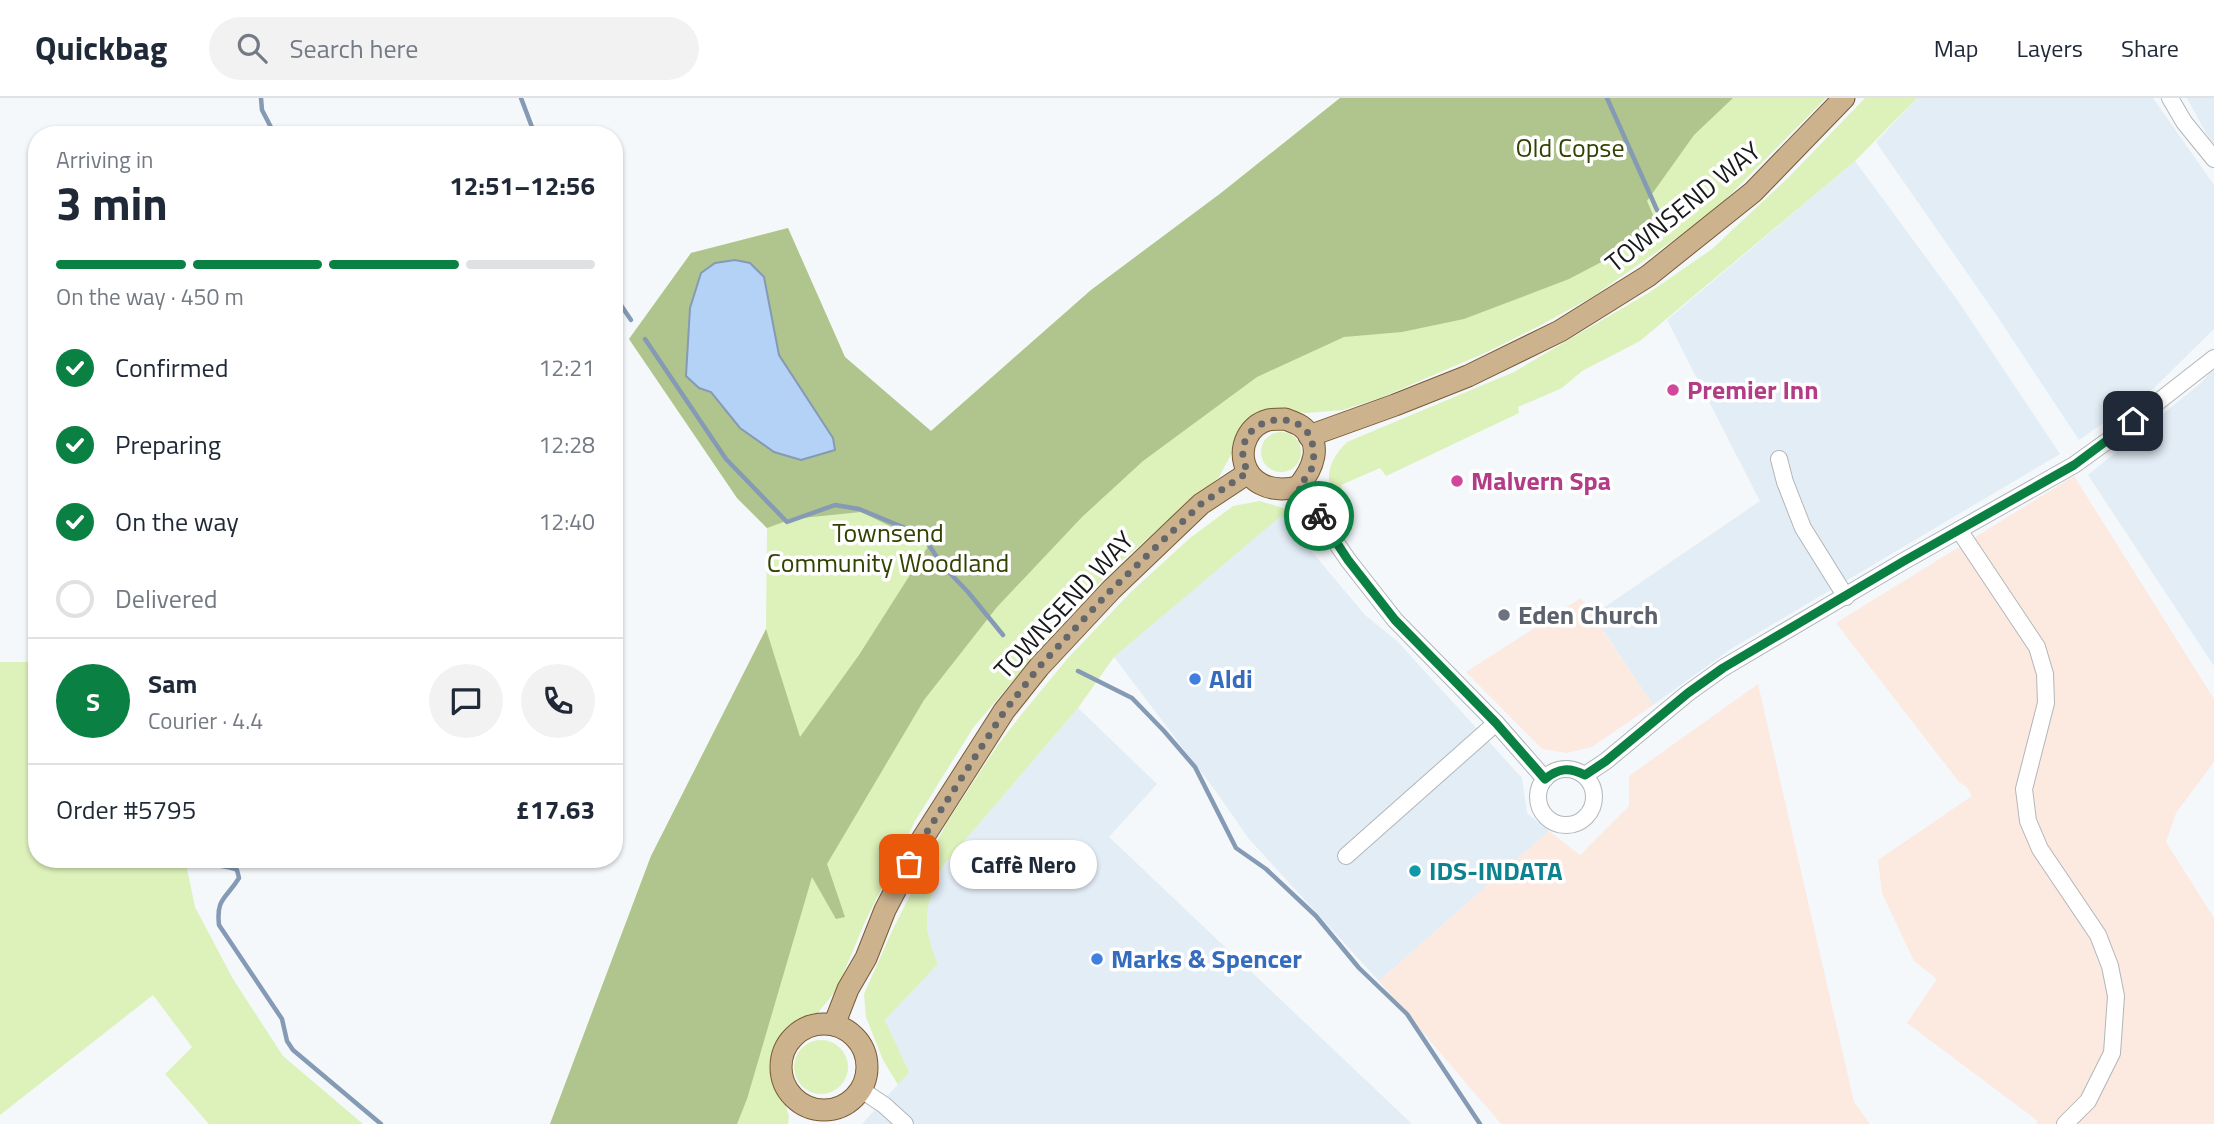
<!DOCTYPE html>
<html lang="en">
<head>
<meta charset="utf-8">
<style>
  body { margin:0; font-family:"Titillium Web",sans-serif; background:#f2f2f3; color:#1f2937; height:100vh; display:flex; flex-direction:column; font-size:26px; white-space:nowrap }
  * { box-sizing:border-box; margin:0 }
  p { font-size:23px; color:#747a83 }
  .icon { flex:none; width:38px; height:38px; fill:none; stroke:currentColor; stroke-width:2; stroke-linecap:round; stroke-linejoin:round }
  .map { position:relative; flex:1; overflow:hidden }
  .sheet { position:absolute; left:28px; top:28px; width:595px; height:742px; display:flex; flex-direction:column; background:#fff; border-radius:28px; box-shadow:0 2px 5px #0004 }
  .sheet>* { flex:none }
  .pin { position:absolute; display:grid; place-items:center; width:60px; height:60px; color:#fff; margin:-30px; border-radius:14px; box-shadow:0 4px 10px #0006 }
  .courier { position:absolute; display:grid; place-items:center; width:70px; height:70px; margin:-35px; border:5px solid #0b8043; border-radius:50%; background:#fff; color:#222; box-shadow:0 2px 9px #0007 }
  .bubble { position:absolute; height:49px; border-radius:24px; background:#fff; box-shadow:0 2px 5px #0004; font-size:23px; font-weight:700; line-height:49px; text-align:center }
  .summary em { font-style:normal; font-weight:700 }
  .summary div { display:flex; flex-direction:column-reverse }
  .summary { display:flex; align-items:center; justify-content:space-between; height:119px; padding:0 28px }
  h1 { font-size:46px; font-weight:700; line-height:52px }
  .bar { display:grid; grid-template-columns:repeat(4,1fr); gap:10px 7px; align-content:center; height:84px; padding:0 28px }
  .bar i { height:9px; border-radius:5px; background:#e0e1e3 }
  .bar .active { background:#0b8043 }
  .bar p { grid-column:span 4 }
  .line { display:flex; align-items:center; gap:18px; padding:0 28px; border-top:2px solid #e0e1e3 }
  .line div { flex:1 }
  .round { display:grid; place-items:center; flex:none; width:74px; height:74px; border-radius:37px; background:#f2f2f3 }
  ol { padding:0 28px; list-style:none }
  li { display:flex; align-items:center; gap:21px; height:77px }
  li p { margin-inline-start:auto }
  li .icon { padding:7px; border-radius:50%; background:#0b8043; color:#fff; stroke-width:4 }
  li:last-child { color:#747a83 }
  li i { width:38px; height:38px; border:4px solid #e0e1e3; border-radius:50% }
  header { display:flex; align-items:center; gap:42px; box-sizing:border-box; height:98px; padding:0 35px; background:#fff; border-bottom:2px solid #e0e1e3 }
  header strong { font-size:33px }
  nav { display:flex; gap:38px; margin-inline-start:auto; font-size:24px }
  .search { width:490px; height:63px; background:#f2f2f3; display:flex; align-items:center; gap:18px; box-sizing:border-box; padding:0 24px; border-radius:38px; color:#747a83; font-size:26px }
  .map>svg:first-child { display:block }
</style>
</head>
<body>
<header>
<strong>Quickbag</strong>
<div class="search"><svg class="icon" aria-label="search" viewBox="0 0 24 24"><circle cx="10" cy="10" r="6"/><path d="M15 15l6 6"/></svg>Search here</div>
<nav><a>Map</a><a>Layers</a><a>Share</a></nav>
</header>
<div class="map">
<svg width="2214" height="1026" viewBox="0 0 2214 1026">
  <rect width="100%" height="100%" fill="#f4f8fb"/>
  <!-- built -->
  <g fill="#e3edf6">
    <polygon points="1917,0 2153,0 2214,87 2214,231 2154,290 2079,342 1997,218 1876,44"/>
    <polygon points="2187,0 2214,0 2214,50"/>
    <polygon points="1855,63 1958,203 2060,356 1731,551 1653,607 1593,517 1760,403 1667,222"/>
    <polygon points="2214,270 2214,568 2088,377 2201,285"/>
    <polygon points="1281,417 1365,517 1397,543 1522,680 1527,715 1549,733 1379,883 1249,741 1217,695 1114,559"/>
    <polygon points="1078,610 1157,686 1109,739 1412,1026 862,1026 909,974 885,922 938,866 932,851 927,831 928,808 942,769"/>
  </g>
  <!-- industrial -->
  <g fill="#fce9e0">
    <polygon points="2074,378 2214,601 2214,664 2176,715 2166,744 2214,820 2214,1026 2036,1026 2038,1023 1907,925 1937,881 1914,863 1882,795 1878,762 1972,698 1966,688 1959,684 1836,525"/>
    <polygon points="1581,500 1653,607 1592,649 1567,655 1542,651 1466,574"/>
    <polygon points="1758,586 1854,1004 1870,1026 1501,1026 1379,883 1549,733 1580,757 1629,708 1629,678"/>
  </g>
  <!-- green -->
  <g fill="#ddf1ba">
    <polygon points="1340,0 1826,0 1723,104 1681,137 1592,199 1539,228 1487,254 1380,300 1343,312 1306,315 1276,312 1248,325 1219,379 1126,459 1076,508 973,630 915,723 864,826 837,891 817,916 785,936 776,952 774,972 784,1001 789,1018 788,1026 550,1026 651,758 766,531 767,430 737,400 629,241 691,155 788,130 845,259 931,333 1091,192 1221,95"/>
    <path d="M1865,0h52l-62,63 -215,180 -58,30 -20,17 -44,19 1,6 -133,63 -6,-8 -39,17 4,13 -11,6c-9,-26 -7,-42 13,-62l167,-70 136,-80 62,-43 77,-72z"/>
    <circle cx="1281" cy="354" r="20"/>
    <polygon points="1260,403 1286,411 1304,427 1298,435 1281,418 1114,559 1078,610 942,769 928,808 927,831 932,851 938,866 885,922 909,974 898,987 883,962 866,919 864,896 892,833 946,726 997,648 1021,617 1068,560 1132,493 1190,440 1233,408"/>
    <polygon points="0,564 37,564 37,761 185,761 195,809 233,881 283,958 363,1026 209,1026 165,976 192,949 153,897 0,1017"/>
    <circle cx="821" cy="969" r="27"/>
  </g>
  <!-- forest -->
  <polygon fill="#b0c48e" points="1340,0 1733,0 1694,37 1647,103 1658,128 1609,160 1569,181 1464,221 1402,234 1344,239 1257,279 1143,363 1082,419 997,509 924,602 827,766 845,819 836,821 812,779 747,1001 737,1026 550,1026 651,758 766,531 800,639 859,557 929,447 861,414 792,421 767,430 737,400 629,241 691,155 788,130 845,259 931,333 1091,192 1221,95"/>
  <!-- water -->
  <polygon fill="#b4d1f6" stroke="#859ab4" stroke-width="2" points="735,162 750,165 764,179 779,257 833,340 835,352 801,362 774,354 740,330 711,294 699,290 686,278 690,210 701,175 715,165"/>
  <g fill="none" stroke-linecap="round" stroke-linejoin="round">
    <!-- stream -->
    <g stroke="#859ab4" stroke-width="4.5">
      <polyline points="261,0 262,12 275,37"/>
      <polyline points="521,0 535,37"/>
      <polyline points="1607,0 1657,112"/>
      <polyline points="614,197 631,222"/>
      <polyline points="645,241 726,361 787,424 835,407 859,411 922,437 943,468 968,494 1003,537"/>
      <polyline points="1078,573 1132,600 1164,633 1195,669 1236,750 1266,771 1316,818 1359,870 1407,916 1480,1026"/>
      <path d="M208,761c7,9 19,6 29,11l2,8c-13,21 -23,20 -20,47l63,94 5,22 6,9 88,74"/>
    </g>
    <!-- minor casing -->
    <g stroke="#b2b6b9" stroke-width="18">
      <g id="minor">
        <polyline points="2170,0 2184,24 2214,61"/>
        <polyline points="1779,361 1785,384 1803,430 1846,499"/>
        <polyline points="1298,389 1348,462 1395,522 1496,625 1545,681"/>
        <polyline points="1959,432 2037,549 2045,576 2046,605 2024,691 2028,723 2040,751 2098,837 2110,868 2116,898 2112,955 2088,1003 2065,1026"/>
        <circle cx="1566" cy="699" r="28"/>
        <polyline points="1585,677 1606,663 1688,595 1723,570 1904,463 2074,367 2113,339 2214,260"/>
        <polyline points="1346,758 1496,625"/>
        <polyline points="860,991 884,1007 905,1026"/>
      </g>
    </g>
    <!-- major casing -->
    <g stroke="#785b34" stroke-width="23">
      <g id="major">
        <path d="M1285,321c5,2 11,4 16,7 24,18 11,44 -3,61 -64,14 -69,-56 -30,-67 5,-1 12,-1 17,-1z"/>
        <polyline points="1309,338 1395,307 1468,278 1560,233 1648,178 1753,94 1844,0"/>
        <circle cx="824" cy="969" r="43"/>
        <polyline points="834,927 848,891 866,860 885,812 921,743 1004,613 1039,569 1111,492 1201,406 1248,375"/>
      </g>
    </g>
    <!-- minor -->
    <use href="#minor" stroke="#fff" stroke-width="16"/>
    <!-- major -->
    <use href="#major" stroke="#cdb28e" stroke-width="21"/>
  </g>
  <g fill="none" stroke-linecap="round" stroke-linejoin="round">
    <!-- done -->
    <path stroke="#656769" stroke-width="7" stroke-dasharray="0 12.6" d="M909,766l12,-23 83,-129 35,-45 72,-77 90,-86 47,-32c-2,-4 -5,-10 -5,-15 -4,-45 68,-51 70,-8 1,7 1,14 -2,21 -3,6 -9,12 -13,17l21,29"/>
    <!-- route -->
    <path stroke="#0b8043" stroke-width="9" d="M1319,418l29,44 47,60 101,103 49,56c14,-11 24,-12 40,-4l21,-14 82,-68 35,-25 181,-107 170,-96 59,-44"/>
  </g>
  <!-- markers -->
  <g fill="#d1479c" stroke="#fff" stroke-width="2.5">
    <circle cx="1673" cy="292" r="7"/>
    <circle cx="1457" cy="383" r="7"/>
  </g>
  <circle fill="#6b7280" stroke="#fff" stroke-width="2.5" cx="1504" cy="517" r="7"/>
  <g fill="#3f7fe0" stroke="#fff" stroke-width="2.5">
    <circle cx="1195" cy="581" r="7"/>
    <circle cx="1097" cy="861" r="7"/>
  </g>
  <circle fill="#0f9aa8" stroke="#fff" stroke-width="2.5" cx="1415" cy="773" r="7"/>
  <g text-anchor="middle" stroke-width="7" stroke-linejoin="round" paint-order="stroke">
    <!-- park labels -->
    <g font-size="26" fill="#324203" stroke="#fff">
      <text x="1570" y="59">Old Copse</text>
      <text x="888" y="444">Townsend<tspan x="888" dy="30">Community Woodland</tspan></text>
    </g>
    <!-- street labels -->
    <g font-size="26" fill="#18191a" stroke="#fff">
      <text transform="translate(1683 109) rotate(-39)" y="9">TOWNSEND WAY</text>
      <text transform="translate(1064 507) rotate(-47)" y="9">TOWNSEND WAY</text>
    </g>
    <!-- hotel labels -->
    <g font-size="26" font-weight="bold" fill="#b23c85" stroke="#fff" text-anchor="start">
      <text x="1687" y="301">Premier Inn</text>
      <text x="1471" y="392">Malvern Spa</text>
    </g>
    <!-- worship labels -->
    <g font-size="26" font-weight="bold" fill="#5b616d" stroke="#fff" text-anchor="start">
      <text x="1518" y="526">Eden Church</text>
    </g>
    <!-- shop labels -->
    <g font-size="26" font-weight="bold" fill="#366cbe" stroke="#fff" text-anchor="start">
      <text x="1209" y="590">Aldi</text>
      <text x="1111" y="870">Marks &amp; Spencer</text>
    </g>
    <!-- culture labels -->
    <g font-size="26" font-weight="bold" fill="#0d838f" stroke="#fff" text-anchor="start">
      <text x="1429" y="782">IDS-INDATA</text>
    </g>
  </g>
</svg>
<div class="pin" style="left:909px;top:766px;background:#ea580c"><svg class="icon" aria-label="bag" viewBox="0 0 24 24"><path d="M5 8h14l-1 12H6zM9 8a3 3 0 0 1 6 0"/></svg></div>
<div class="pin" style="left:2133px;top:323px;background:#1f2937"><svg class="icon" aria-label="home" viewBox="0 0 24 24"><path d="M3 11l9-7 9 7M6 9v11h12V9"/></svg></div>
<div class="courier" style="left:1319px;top:418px"><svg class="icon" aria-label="bike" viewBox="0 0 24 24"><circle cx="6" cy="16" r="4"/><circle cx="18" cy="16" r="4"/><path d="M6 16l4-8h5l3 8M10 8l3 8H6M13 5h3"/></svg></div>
<div class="bubble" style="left:950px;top:742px;width:147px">Caffè Nero</div>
<section class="sheet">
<div class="summary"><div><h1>3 min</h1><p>Arriving in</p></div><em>12:51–12:56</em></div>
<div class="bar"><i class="active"></i><i class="active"></i><i class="active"></i><i></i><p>On the way · 450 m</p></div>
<ol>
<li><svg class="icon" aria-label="check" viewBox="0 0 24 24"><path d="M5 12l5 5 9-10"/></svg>Confirmed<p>12:21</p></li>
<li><svg class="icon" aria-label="check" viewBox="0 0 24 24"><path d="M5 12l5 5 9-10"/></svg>Preparing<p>12:28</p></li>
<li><svg class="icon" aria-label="check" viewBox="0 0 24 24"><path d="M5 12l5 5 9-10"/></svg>On the way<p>12:40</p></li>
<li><i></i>Delivered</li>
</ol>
<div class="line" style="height:126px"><b class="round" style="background:#0b8043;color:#fff">S</b><div><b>Sam</b><p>Courier · 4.4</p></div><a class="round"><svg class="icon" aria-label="chat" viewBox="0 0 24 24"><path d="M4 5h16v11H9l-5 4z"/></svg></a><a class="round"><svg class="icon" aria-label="phone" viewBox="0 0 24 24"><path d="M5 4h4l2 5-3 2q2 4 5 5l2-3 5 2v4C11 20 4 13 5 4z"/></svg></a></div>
<div class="line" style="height:91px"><div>Order #5795</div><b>£17.63</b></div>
</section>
</div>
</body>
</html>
